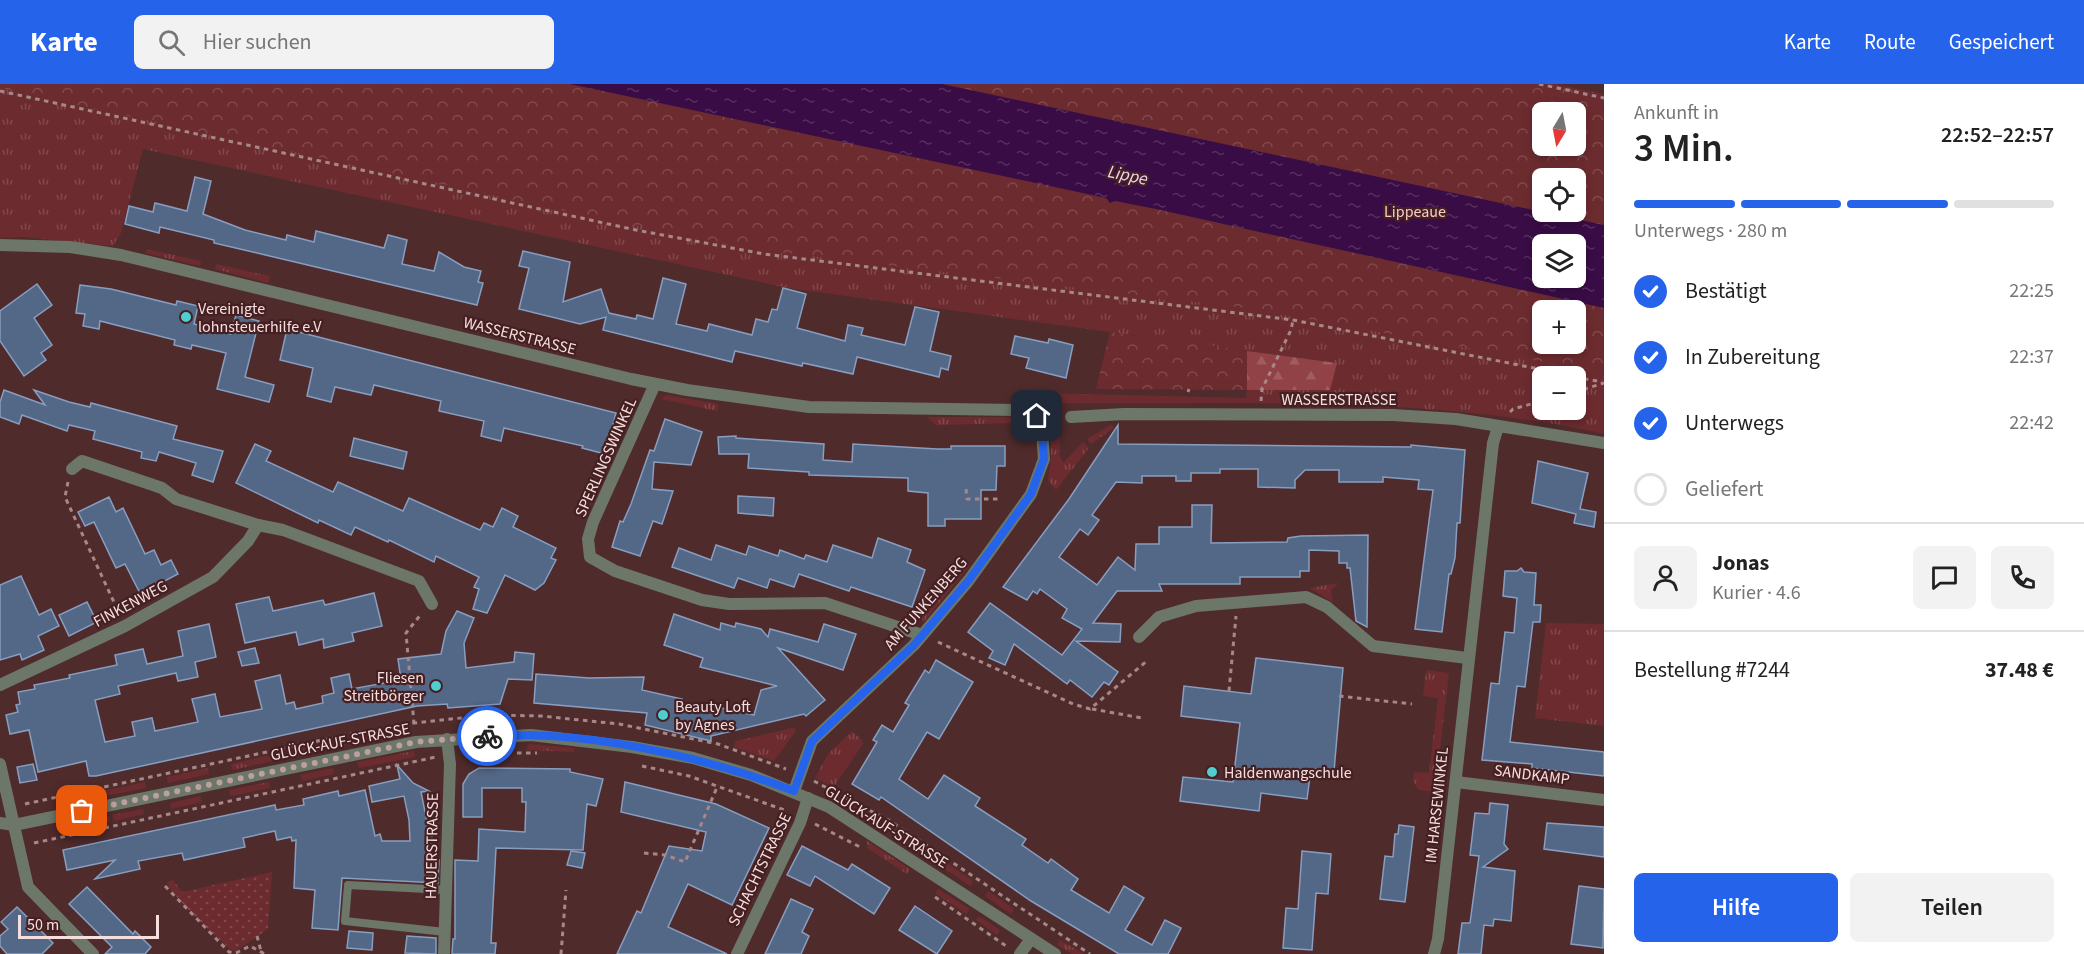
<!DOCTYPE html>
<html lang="de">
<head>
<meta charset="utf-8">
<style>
  body { margin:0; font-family:"Source Sans 3",sans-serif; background:#f2f2f2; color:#222; height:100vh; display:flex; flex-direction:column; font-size:22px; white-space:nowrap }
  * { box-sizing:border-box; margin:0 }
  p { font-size:20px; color:#767676 }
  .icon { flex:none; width:33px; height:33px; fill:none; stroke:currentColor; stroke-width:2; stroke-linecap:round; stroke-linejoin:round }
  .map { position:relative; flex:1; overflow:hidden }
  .details { display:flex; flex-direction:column; background:#fff; width:480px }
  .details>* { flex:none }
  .needle { width:39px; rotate:190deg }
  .fabs { position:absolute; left:1532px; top:18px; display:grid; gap:12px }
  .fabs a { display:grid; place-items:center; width:54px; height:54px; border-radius:9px; background:#fff; box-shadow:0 3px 9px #0003; font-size:30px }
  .scale { position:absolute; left:18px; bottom:15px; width:141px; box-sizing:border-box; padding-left:6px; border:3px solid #f7dede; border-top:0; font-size:16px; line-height:21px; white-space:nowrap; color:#f7dede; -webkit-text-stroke:4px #452022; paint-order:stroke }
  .pin { position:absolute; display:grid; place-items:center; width:51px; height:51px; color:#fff; margin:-26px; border-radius:12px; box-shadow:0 3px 9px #0006 }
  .courier { position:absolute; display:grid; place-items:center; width:60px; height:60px; margin:-30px; border:4px solid #2563eb; border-radius:50%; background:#fff; color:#222; box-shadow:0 2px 8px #0007 }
  .summary em { font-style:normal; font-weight:600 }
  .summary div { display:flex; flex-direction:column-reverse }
  .summary { display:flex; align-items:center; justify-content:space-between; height:102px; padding:0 30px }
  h1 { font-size:39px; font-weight:600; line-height:45px }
  .bar { display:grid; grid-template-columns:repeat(4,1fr); gap:9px 6px; align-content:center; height:72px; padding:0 30px }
  .bar i { height:8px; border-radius:4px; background:#e0e0e0 }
  .bar .selected { background:#2563eb }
  .bar p { grid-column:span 4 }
  .line { display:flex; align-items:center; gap:15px; padding:0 30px; border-top:2px solid #e0e0e0 }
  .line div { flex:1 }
  .round { display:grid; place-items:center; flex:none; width:63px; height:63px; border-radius:9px; background:#f2f2f2 }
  ol { padding:0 30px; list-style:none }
  li { display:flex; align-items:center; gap:18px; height:66px }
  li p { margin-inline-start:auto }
  li .icon { padding:6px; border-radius:50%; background:#2563eb; color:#fff; stroke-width:4 }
  li:last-child { color:#767676 }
  li i { width:33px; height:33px; border:3px solid #e0e0e0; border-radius:50% }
  .action { display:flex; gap:12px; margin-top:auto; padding:12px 30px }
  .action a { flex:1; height:69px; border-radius:9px; background:#2563eb; color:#fff; font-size:24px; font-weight:600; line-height:69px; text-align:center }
  .action a+a { background:#f2f2f2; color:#222 }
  header { display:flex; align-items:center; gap:36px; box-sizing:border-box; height:84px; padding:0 30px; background:#2563eb; color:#fff }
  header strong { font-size:28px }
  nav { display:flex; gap:33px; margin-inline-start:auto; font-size:21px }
  .search { width:420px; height:54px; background:#f2f2f2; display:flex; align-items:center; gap:15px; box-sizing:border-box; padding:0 21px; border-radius:9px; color:#767676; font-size:22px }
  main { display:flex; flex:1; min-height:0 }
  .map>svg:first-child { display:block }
</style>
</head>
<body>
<header>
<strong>Karte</strong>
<div class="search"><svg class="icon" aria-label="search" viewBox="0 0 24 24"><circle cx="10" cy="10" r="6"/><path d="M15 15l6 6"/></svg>Hier suchen</div>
<nav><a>Karte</a><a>Route</a><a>Gespeichert</a></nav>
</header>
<main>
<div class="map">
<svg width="1604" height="870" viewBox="0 0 1604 870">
  <defs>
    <pattern id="grass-tufts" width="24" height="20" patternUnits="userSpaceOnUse" patternTransform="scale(1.5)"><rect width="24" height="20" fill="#6c2b2f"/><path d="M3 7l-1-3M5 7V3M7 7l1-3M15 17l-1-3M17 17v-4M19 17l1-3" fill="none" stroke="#82494d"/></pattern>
    <pattern id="forest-firs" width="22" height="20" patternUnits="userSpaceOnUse" patternTransform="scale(1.5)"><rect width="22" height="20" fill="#904246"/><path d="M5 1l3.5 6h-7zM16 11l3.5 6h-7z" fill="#a05d60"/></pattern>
    <pattern id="park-crowns" width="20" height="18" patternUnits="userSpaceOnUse" patternTransform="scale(1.5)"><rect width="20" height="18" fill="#6c2b2f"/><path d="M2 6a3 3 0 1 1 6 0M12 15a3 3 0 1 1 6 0" fill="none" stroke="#82494d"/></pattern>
    <pattern id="garden-dots" width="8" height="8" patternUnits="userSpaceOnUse" patternTransform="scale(1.5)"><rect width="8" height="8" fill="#6c2b2f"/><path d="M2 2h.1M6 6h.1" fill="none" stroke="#82494d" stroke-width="1.8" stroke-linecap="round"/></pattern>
    <pattern id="water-ripples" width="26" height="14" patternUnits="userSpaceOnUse" patternTransform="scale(1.5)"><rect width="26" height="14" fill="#390c45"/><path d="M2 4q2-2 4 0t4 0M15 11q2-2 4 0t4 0" fill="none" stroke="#562f5f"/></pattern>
  </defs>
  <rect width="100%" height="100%" fill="#502b2c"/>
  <!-- grass -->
  <g fill="url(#grass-tufts)" fill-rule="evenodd">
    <path d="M0,0h560l1044,224v126c-178,-40 -363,-29 -545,-31l-1,11h-6l-3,-7 -7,-4v-10l204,5 1,-8h82l7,-27 -548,-75 -645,-139 -22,84 -8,13 -90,-9 -23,1zM1542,226h33v34h-33zM1542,292h33v34h-33z"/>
    <polygon points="147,165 201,177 200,182 145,169"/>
    <polygon points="216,180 270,192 268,199 215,185"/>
    <polygon points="513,251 565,265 564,270 513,258"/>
    <polygon points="666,311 718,320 717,327 661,315"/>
    <polygon points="927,333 1010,333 1015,339 936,341"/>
    <polygon points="1051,335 1059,335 1060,372 1063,379 1083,358 1089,364 1056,406 1048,396 1051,374"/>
    <polygon points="1112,340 1114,344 1091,360 1087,355"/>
    <polygon points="963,481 969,482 924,538 921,536"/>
    <polygon points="1339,499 1331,506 1333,518 1309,504"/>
    <polygon points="1546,539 1604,540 1604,642 1535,634"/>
    <polygon points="1426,586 1449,589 1435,708 1418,706 1413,696 1414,688 1429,689 1438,614 1423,612"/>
    <polygon points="403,644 404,649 366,656 365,651"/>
    <polygon points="792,644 795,644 795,648 774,677 733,663 736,657"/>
    <polygon points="852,647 862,656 863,660 835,701 831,702 815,694 828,670"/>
    <polygon points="346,655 347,661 295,672 294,666"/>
    <polygon points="529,660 575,664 574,668 526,666"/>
    <polygon points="414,667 415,673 359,684 357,678"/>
    <polygon points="271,671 273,677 232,686 231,680"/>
    <polygon points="208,684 209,690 168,699 167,693"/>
    <polygon points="333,684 334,690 302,697 300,691"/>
    <polygon points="145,698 146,704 94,714 93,709"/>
    <polygon points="269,698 270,704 230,712 229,706"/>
    <polygon points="200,712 202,718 171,725 170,719"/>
    <polygon points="143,725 144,730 114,737 112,731"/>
    <polygon points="109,732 110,738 81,744 80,738"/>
    <polygon points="888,740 933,770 929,775 885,745"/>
    <polygon points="867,757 910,785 907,790 867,764"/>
    <polygon points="947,779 973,797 970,802 944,784"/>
    <polygon points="938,805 970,825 966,830 935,809"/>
    <polygon points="988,807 1014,825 1011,830 985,812"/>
    <polygon points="979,832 1000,846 997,851 976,836"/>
    <polygon points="1060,856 1084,870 1072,870 1057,861"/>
  </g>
  <!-- forest -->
  <polygon fill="url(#forest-firs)" points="1247,267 1337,279 1330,306 1247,306"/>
  <!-- park -->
  <g fill="url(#park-crowns)" fill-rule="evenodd">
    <path d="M0,0h1555l49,10v279l-358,-65 -494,-59 -154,-31 -598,-130zM1542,28h33v34h-33zM1542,94h33v34h-33zM1542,160h33v34h-33zM1542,226h33v34h-33z"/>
    <polygon points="1110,248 1247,267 1247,306 1096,305"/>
  </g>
  <!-- garden -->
  <path fill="url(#garden-dots)" d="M272,788l-4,57 -32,22 -5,-1c-14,-13 -60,-54 -64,-68l6,-2 9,12z"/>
  <!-- water -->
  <path fill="url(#water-ripples)" fill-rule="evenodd" d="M570,0h372l662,141v83l-448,-99 -41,-8 -5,2 -4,-5zM1542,160h33v34h-33z"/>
  <!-- building -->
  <g fill="#536786" stroke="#889ec0" stroke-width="1.5">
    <polygon points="195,93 211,97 203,130 245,146 286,156 287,151 314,158 316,147 384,164 388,151 407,156 402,180 434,187 439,168 464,183 481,187 478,198 483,199 477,221 240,165 214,159 214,156 160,143 159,149 125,140 129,122 153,128 155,119 187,127"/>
    <polygon points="523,167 570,178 563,218 601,205 609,229 636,235 637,231 653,235 663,194 686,200 676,240 707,247 709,240 752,251 756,235 768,238 772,225 777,226 783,204 806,210 797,244 845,257 848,241 863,244 861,251 905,261 915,223 939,228 930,267 951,272 948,286 941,284 939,293 857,273 853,290 803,279 802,282 735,267 732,278 603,246 606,233 580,240 519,225 529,184 519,182"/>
    <polygon points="37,200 52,221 34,234 52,261 41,269 46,276 24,292 0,257 0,227"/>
    <polygon points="80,201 111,205 176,221 177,217 198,222 194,240 231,250 236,231 259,237 245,293 274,301 269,318 217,305 226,269 192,261 191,265 174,261 175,256 100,237 99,245 83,242 85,230 76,229"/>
    <polygon points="287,245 616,329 605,370 582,364 583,362 504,344 501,357 481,352 484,337 439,327 441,317 374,301 371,311 335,303 331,318 307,312 313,284 280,276"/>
    <polygon points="1015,252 1048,259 1049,255 1073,261 1066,294 1026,284 1029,274 1011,270"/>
    <polygon points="4,306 45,321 34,306 69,318 90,323 91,319 177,342 173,355 223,367 213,398 192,391 196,379 159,368 156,377 141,374 142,368 93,355 95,347 69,341 67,347 22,331 19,340 0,333 0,318"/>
    <polygon points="665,335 702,348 691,381 654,378 652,405 673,407 662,440 653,437 640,472 612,463 620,437 623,438 631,420 650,366 654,367"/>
    <polygon points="1118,341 1118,360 1411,363 1411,361 1465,366 1460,439 1457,439 1455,474 1451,490 1449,490 1442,548 1415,545 1433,406 1418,405 1419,396 1383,393 1383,398 1339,398 1339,386 1305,386 1295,396 1295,404 1258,403 1258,385 1220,385 1220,389 1191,389 1191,397 1176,397 1176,392 1142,392 1142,399 1116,398 1092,431 1099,436 1088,451 1080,445 1059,473 1097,501 1118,473 1135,486 1136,460 1159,460 1159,443 1192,443 1192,421 1212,421 1211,459 1287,458 1288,454 1301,452 1368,451 1367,543 1356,537 1350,484 1347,484 1347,479 1339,479 1339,467 1309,466 1309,487 1300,487 1300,493 1240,493 1240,500 1159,500 1162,507 1117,507 1093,539 1121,540 1120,558 1076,557 1118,588 1109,601 1104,598 1092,613 1070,596 1067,600 1014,560 1005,581 989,574 993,567 968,548 990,519 1062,571 1082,545 1062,534 1067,525 1040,505 1037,510 1033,507 1027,516 1003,503 1069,415"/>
    <polygon points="736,352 736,354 824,360 823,376 852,378 853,360 937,365 951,365 951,362 1005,362 1005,382 997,382 996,406 981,406 981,435 945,435 945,442 928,442 928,409 908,407 908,394 809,391 809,388 748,384 749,370 719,370 718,353"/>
    <polygon points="354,354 407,368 403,385 350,372"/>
    <polygon points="255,360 271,367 266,377 333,408 338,398 403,427 409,414 480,446 484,439 493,443 502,424 518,432 513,443 556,464 551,474 556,476 544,499 535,506 505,491 487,529 473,525 479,505 474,503 479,493 436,472 434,478 389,456 388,458 355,443 351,451 319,436 318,439 236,399"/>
    <polygon points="1538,377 1588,389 1580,425 1596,428 1594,443 1574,439 1576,430 1532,419"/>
    <polygon points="738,412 774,414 773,432 738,429"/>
    <polygon points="109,413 116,428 123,424 145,470 154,466 161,481 171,476 178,490 155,502 159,510 144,517 125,480 116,484 94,438 85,442 78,428"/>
    <polygon points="878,454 911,466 907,478 925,486 912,523 851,503 849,507 799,490 794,503 770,495 767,504 738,494 734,504 672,483 679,464 711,476 716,461 746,471 749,462 778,472 780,466 804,475 806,471 827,478 833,461 872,474"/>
    <polygon points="1521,484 1524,488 1536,489 1534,521 1541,521 1540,538 1533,538 1525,603 1517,602 1510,658 1604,668 1604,692 1532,684 1532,680 1482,676 1491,599 1499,600 1505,548 1514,549 1517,514 1503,512 1505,487 1517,487"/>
    <polygon points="21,492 39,531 51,525 59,542 38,552 44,566 22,576 20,570 0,576 0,501"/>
    <polygon points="374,509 382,542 352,549 354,557 324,564 323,555 299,561 296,548 245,559 236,520 269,513 273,527 323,516 325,521"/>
    <polygon points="87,518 97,538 69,552 59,531"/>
    <polygon points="457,527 474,534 464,559 466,584 514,578 515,568 534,570 532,596 508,595 500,620 448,624 447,620 417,622 96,692 89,692 86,677 38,688 29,646 10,650 6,631 18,628 16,621 20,620 18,608 35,605 34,601 70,594 69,591 117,581 115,571 143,565 147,580 183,572 178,547 209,540 216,573 195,578 198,593 178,597 176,589 118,602 120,610 95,616 105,658 135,652 132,638 152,634 155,647 198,638 192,615 215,610 220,633 262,625 255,597 280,591 286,620 294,618 296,625 323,619 322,612 334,609 331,594 349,590 352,605 401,596 398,575 441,570 446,547"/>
    <polygon points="674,530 720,546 721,539 735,543 736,539 761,545 768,553 770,545 818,558 824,540 856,550 843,586 778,564 825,616 806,632 804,630 711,652 711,657 645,641 647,629 534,619 536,590 589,594 644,593 642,606 682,615 681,625 703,620 754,631 761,606 777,602 700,583 703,574 664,561"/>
    <polygon points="255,564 259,579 242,582 238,568"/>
    <polygon points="1256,574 1343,584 1334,687 1311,685 1307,715 1261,709 1259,727 1180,717 1183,693 1233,698 1240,639 1181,632 1184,602 1251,610"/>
    <polygon points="936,576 973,598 939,655 927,648 899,695 928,715 944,691 980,714 975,722 1026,755 1022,761 1048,779 1051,775 1078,795 1071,806 1109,829 1124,802 1144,814 1125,846 1152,861 1165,836 1181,844 1168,870 1119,870 1031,817 881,713 879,716 852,700 877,658 873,656 882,641 893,648 909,621 905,619 925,586 929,589"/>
    <polygon points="33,680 37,696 20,699 17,683"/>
    <polygon points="397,681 413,699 429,707 421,708 429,748 432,748 432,776 439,776 438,799 342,794 338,846 312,844 315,806 294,804 296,756 292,757 291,753 277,756 275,747 243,754 245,763 184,776 182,769 138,777 140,785 95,795 115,776 67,786 63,766 275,721 276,726 304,721 303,715 338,707 339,712 365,706 375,752 380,750 382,757 410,757 409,736 404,712 372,718 369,702 400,695"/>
    <polygon points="479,684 570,685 570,688 603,695 596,722 587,720 583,766 496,764 491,859 496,859 495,870 452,870 453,855 455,855 455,776 478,777 479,745 525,748 526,718 522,718 522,704 482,704 482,733 463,733 463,700 469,690"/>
    <polygon points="625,698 716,720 769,744 732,821 688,800 668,843 727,870 617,870 637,827 641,829 669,762 702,767 706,748 621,728"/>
    <polygon points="1490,719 1508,721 1504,760 1508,765 1483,783 1515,787 1511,837 1494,835 1493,842 1484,841 1481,870 1458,870 1462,839 1470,839 1479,772 1470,771 1475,729 1489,730"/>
    <polygon points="1547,739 1604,743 1604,773 1544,765"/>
    <polygon points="1399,741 1414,743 1405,818 1380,815 1385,772 1393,773 1395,750 1398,750"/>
    <polygon points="802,762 848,786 852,780 890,804 874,830 815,792 810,802 787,791"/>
    <polygon points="571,767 585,769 582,784 567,781"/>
    <polygon points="1302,767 1331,770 1328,810 1316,809 1312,866 1283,864 1286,824 1298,825"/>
    <polygon points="1579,802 1604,805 1603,864 1571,860"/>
    <polygon points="87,803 133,850 135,847 151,863 145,870 105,870 112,863 69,820"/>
    <polygon points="791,815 813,825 802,848 809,852 801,870 765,870"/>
    <polygon points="915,822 952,847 937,870 899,846"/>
    <polygon points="17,823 53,859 42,870 7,870 0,862 0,852 8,845 1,838"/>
    <polygon points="349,847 373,849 372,866 347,864"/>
    <polygon points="407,852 436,854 436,870 405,869"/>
  </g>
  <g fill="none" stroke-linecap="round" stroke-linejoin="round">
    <!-- path -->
    <g stroke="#a78889" stroke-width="3" stroke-dasharray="4.5 4.5" stroke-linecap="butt">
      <polyline points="1539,0 1604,14"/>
      <polyline points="0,7 636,146 764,170 1293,236 1574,292"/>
      <polyline points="1575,293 1602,298"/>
      <polyline points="1188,308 1189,305"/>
      <polyline points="1575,308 1604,299"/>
      <polyline points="1261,317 1262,305 1291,246 1293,236"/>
      <polyline points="1510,328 1513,325 1542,317"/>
      <polyline points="68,398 65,413 119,529"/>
      <polyline points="966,405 967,415 1001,415"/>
      <polyline points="938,558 1073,620 1090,625 1148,576"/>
      <polyline points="1229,607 1236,532"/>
      <polyline points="1339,612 1412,620"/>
      <polyline points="1092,625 1142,634"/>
      <polyline points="414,640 406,549 422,529"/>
      <polyline points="517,669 537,669"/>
      <polyline points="642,682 689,692 787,727"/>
      <polyline points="814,697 827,704"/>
      <polyline points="846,714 890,737 1090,870"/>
      <polyline points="25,720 355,649 414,639 489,631 541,632 619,640 718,660 786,685"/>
      <polyline points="815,740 860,763"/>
      <polyline points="34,759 436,673"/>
      <polyline points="644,769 665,771 685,778 718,701"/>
      <polyline points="165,802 229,868 236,869 250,862 265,870"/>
      <polyline points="935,813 1009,864"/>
      <polyline points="257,852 261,867"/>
      <polyline points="561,870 566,806"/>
    </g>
    <!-- lane -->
    <polyline stroke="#6c7769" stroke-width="8" points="445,848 345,837 348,801 447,806"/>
    <!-- street -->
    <g stroke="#6c7769" stroke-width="12">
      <polyline points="0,161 70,163 121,171 631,295 687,306 809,323 1024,326 1037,332 1042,348 1044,375 1031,410 969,496 914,561 812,657 794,707"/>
      <polyline points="655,300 593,438 588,455 590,473 615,487 702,516 729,520 825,519 922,551"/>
      <polyline points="1071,333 1124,330 1393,331 1456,335 1604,359"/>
      <polyline points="72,385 82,377 162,404 176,415 258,441 283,446 419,497 432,520"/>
      <polyline points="1139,553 1159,533 1196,522 1306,513 1327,523 1373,562 1467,574"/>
      <polyline points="0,601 125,542 213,493 248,457 258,441"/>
      <polyline points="0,680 28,803 93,870"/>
      <polyline points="1456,698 1604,716"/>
      <polyline points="0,739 14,741 416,658 531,651 632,663 693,674 751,691 829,723 1055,870"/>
      <polyline points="444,870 450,680 447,655"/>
      <polyline points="737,870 800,739 808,714"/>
      <polyline points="1020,870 1031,855"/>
      <polyline points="1434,870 1438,855 1493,359 1498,343"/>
    </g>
  </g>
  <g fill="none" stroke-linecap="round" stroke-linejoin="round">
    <!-- done -->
    <polyline stroke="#bd9fa0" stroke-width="6" stroke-dasharray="0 10.8" points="82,727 416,658 487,652"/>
    <!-- route -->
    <path stroke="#2563eb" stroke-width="8" d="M487,652c99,-6 215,20 307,55l18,-50 102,-96 55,-65 62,-86 13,-35 -2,-27 -5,-16"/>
  </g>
  <!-- markers -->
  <g fill="#51ccd1" stroke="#452022" stroke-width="2">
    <circle cx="186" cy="233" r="6"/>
    <circle cx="436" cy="602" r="6"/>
    <circle cx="663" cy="631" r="6"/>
    <circle cx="1212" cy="688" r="6"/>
  </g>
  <g text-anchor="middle" stroke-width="4.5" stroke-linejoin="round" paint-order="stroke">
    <!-- park labels -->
    <g font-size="16" fill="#facaca" stroke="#452022">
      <text x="1415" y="133">Lippeaue</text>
    </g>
    <!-- poi labels -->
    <g font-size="16" fill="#f7dede" stroke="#452022" text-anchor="start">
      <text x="198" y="230">Vereinigte<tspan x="198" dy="18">lohnsteuerhilfe e.V</tspan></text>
      <text x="424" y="599" text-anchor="end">Fliesen<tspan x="424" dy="18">Streitbörger</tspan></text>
      <text x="675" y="628">Beauty Loft<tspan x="675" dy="18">by Agnes</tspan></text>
      <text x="1224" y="694">Haldenwangschule</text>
    </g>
    <!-- street labels -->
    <g font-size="16" fill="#f7dede" stroke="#452022">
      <text transform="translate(520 251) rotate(14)" y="6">WASSERSTRASSE</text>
      <text x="1339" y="321">WASSERSTRASSE</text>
      <text transform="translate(605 373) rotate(-66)" y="6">SPERLINGSWINKEL</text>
      <text transform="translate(130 519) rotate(-28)" y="6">FINKENWEG</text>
      <text transform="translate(925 519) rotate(-49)" y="6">AM FUNKENBERG</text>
      <text transform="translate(340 657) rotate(-11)" y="6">GLÜCK-AUF-STRASSE</text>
      <text transform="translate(1532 690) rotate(7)" y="6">SANDKAMP</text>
      <text transform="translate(1436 721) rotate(-84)" y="6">IM HARSEWINKEL</text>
      <text transform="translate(887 742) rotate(32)" y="6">GLÜCK-AUF-STRASSE</text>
      <text transform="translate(431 762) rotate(-89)" y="6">HAUERSTRASSE</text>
      <text transform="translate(759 785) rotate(-64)" y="6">SCHACHTSTRASSE</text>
    </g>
    <!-- water labels -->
    <g font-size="18" font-style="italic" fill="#eed3f6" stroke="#452022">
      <text transform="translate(1128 91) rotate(12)" y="6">Lippe</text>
    </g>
  </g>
</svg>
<div class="fabs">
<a><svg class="needle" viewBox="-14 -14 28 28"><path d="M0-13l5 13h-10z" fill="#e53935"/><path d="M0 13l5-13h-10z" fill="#767676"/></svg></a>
<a><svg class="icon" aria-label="locate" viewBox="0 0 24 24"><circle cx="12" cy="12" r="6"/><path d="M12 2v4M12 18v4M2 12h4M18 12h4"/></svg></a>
<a><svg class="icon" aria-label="layers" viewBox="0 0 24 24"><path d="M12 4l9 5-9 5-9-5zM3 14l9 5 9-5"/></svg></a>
<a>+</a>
<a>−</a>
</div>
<div class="scale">50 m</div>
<div class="pin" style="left:82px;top:727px;background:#ea580c"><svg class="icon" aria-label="bag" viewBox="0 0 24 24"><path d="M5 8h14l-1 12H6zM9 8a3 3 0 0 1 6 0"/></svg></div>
<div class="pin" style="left:1037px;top:332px;background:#1f2937"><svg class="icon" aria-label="home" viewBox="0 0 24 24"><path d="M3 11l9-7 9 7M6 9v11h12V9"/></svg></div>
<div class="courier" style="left:487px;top:652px"><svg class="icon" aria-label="bike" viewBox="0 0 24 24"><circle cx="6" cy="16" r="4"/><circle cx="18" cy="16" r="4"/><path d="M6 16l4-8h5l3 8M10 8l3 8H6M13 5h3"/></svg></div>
</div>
<section class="details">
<div class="summary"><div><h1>3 Min.</h1><p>Ankunft in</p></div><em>22:52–22:57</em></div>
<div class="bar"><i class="selected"></i><i class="selected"></i><i class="selected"></i><i></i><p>Unterwegs · 280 m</p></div>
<ol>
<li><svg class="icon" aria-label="check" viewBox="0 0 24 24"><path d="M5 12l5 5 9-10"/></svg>Bestätigt<p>22:25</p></li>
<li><svg class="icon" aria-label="check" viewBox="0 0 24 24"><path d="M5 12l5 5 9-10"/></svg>In Zubereitung<p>22:37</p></li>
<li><svg class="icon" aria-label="check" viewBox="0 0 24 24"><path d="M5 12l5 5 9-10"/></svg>Unterwegs<p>22:42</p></li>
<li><i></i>Geliefert</li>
</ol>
<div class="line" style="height:108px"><a class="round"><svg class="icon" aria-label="person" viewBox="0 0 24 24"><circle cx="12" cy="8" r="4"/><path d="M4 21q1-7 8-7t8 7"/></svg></a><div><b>Jonas</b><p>Kurier · 4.6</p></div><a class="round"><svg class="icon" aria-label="chat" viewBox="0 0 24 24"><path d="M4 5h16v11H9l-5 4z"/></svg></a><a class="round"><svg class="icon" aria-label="phone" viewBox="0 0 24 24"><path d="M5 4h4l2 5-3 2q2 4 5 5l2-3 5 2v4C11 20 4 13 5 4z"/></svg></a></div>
<div class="line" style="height:78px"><div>Bestellung #7244</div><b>37.48 €</b></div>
<div class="action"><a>Hilfe</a><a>Teilen</a></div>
</section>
</main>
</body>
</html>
